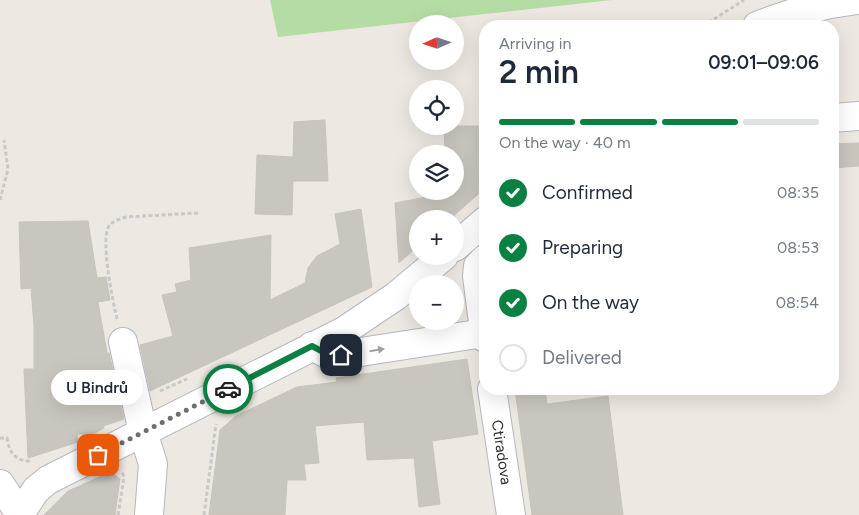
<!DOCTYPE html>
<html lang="en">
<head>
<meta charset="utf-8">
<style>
  body { margin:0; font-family:Figtree,sans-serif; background:#f2f2f3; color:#1f2937; height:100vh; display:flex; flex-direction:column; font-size:19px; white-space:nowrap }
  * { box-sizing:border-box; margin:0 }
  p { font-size:16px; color:#747a83 }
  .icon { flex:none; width:28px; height:28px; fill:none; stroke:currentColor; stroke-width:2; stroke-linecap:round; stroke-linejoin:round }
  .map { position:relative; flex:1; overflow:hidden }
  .drawer { position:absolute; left:479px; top:20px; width:360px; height:375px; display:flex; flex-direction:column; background:#fff; border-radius:20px; box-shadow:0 5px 20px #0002 }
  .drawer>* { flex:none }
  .needle { width:32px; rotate:267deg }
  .controls { position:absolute; left:409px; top:15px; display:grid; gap:10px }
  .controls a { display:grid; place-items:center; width:55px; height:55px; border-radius:50%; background:#fff; box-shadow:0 5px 20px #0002; font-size:25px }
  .pin { position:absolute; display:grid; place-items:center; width:42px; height:42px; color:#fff; margin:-21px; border-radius:10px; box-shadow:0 2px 8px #0006 }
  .courier { position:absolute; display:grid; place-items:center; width:50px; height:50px; margin:-25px; border:4px solid #0b8043; border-radius:50%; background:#fff; color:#222; box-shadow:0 1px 6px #0007 }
  .bubble { position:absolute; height:35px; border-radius:18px; background:#fff; box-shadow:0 5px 20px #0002; font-size:16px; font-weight:600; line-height:35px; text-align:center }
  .overview em { font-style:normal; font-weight:600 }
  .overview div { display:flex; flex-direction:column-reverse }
  .overview { display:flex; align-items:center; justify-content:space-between; height:85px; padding:0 20px }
  h1 { font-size:32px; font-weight:600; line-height:38px }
  .bar { display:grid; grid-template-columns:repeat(4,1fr); gap:8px 5px; align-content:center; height:60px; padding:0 20px }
  .bar i { height:6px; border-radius:4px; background:#e0e1e3 }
  .bar .selected { background:#0b8043 }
  .bar p { grid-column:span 4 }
  ol { padding:0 20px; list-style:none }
  li { display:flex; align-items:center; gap:15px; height:55px }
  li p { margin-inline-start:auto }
  li .icon { padding:5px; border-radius:50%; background:#0b8043; color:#fff; stroke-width:4 }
  li:last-child { color:#747a83 }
  li i { width:28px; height:28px; border:2px solid #e0e1e3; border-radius:50% }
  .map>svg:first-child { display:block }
</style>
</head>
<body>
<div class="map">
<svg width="859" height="515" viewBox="0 0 859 515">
  <rect width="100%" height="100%" fill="#ede8e1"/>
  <!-- green -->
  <polygon fill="#b6dca5" points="270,0 612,0 278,37"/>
  <!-- building -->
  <g fill="#c9c6bf" stroke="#c8c4bb">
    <polygon points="325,120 328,181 293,181 292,215 255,214 257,155 293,157 294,122"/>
    <polygon points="444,126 483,126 485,188 450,219 418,219 418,246 399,263 395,203 442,194 442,191 455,191 455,154 445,154"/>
    <polygon points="859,143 859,166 832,168 832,144"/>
    <polygon points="361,209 372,287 150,391 140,345 173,336 162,295 177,292 175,284 191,280 189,248 271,235 270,300 305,283 308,268 317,256 340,244 335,214"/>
    <polygon points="88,221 97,278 106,277 110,300 98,302 107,353 109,353 124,419 103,426 104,428 93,434 77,434 78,442 28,458 24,369 34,369 34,326 31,288 21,289 19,222"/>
    <polygon points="467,359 478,434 432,441 440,504 419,507 414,458 367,460 364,422 315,426 319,463 304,464 306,480 287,480 285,515 209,515 220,430 236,416 297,387 337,382 336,378"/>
    <polygon points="515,389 545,389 547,404 608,396 623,515 532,515"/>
    <polygon points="111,472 120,479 115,515 44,515 68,491"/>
  </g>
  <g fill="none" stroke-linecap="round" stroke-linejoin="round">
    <!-- minor casing -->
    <g stroke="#b5b7bf" stroke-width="30">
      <g id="minor">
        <path d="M757,26c32,-13 65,-22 99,-26"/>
        <polyline points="832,118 859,116"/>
        <polyline points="455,247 485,221"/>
        <polyline points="485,259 478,266 477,276 485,338"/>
        <polyline points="123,342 143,432 153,464 149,515"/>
        <polyline points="312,346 325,353 341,355 484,333"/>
        <path id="s1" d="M492,389l19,126"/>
        <polyline points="0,484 20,514"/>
        <polyline points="19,515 36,490 48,480 344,331 396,296 444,256"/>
      </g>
    </g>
    <!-- path -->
    <g stroke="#c8c8c8" stroke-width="3" stroke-dasharray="4 2.5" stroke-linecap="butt">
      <polyline points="703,26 744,0"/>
      <polyline points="0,200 8,169 4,140"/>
      <path d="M117,319c-4,-17 -17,-79 -8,-93 4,-5 10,-7 17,-9l72,-4"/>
      <polyline points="160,391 187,379"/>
      <path d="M0,438h7c2,14 8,23 23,23"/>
      <polyline points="118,515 124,477 122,472"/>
      <polyline points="204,515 216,424"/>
    </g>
    <!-- minor -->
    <use href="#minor" stroke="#fff" stroke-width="28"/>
  </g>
  <!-- one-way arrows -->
  <defs><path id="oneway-solid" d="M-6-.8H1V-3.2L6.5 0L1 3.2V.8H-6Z" transform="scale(1.25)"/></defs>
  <use fill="#a0a0a0" href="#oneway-solid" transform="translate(377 350) rotate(-9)"/>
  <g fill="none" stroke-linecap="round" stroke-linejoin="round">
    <!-- done -->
    <polyline stroke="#706e6c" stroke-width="5" stroke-dasharray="0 9" points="98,455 228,389"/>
    <!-- route -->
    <polyline stroke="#0b8043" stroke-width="6" points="228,389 312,346 325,353 341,355"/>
  </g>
  <g text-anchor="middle" stroke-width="4.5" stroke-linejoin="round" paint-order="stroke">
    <!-- street labels -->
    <g font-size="15" fill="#2d2d2d" stroke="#fff">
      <text dy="5" stroke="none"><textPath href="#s1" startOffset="64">Ctiradova</textPath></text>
    </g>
  </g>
</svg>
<div class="controls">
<a><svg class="needle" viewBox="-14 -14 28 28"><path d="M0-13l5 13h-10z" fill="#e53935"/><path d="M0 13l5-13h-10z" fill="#747a83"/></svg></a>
<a><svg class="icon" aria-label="locate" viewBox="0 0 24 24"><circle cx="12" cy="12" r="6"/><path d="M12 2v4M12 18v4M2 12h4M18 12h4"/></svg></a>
<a><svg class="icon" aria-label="layers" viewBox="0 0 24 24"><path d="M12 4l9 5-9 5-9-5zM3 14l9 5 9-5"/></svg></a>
<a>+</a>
<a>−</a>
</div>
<div class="pin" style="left:98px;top:455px;background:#ea580c"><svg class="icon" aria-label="bag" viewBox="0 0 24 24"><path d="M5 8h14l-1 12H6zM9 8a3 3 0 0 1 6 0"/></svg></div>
<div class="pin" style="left:341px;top:355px;background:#1f2937"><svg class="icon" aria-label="home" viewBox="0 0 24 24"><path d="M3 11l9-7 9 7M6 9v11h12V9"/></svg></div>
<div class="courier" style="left:228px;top:389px"><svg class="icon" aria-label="car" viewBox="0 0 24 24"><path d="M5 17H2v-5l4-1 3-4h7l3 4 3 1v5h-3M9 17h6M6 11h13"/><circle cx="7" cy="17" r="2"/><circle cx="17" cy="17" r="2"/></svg></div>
<div class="bubble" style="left:51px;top:370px;width:92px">U Bindrů</div>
<section class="drawer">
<div class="overview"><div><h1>2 min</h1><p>Arriving in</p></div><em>09:01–09:06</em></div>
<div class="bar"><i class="selected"></i><i class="selected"></i><i class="selected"></i><i></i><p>On the way · 40 m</p></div>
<ol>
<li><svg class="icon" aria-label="check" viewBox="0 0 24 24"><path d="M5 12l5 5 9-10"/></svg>Confirmed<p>08:35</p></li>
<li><svg class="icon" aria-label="check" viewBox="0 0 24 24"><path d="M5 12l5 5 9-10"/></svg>Preparing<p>08:53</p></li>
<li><svg class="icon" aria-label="check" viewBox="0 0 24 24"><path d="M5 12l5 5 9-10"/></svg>On the way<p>08:54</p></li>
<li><i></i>Delivered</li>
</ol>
</section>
</div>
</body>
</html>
